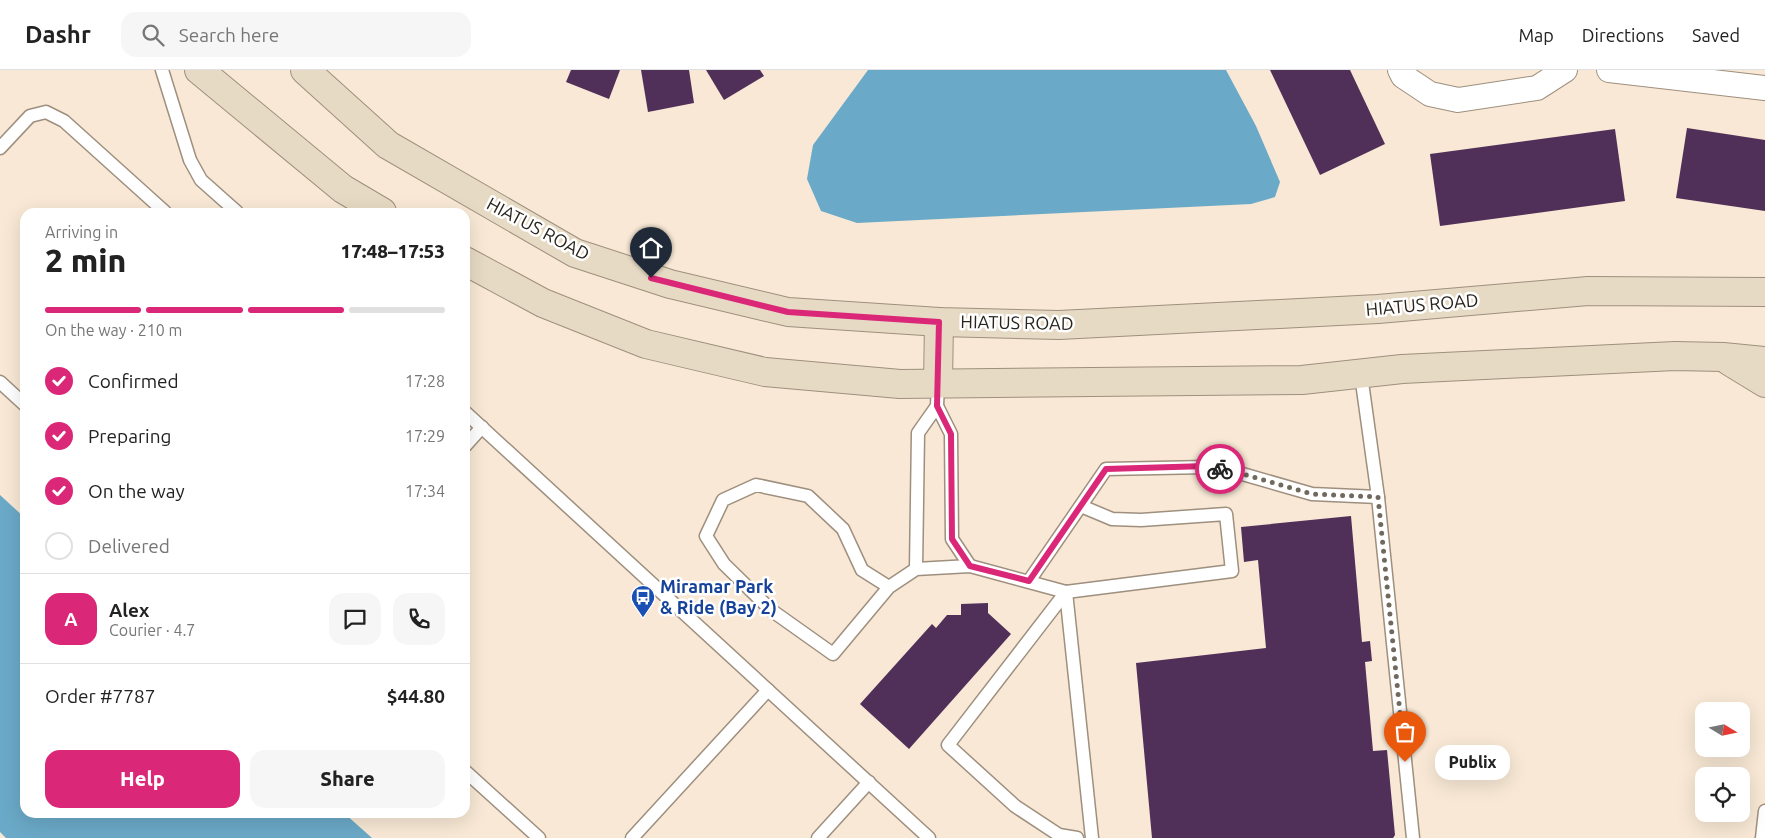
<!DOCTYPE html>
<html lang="en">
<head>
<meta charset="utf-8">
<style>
  body { margin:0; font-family:Ubuntu,sans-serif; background:#f6f6f6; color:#222; height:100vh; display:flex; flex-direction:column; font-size:19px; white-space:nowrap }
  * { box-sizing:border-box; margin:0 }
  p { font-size:16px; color:#767676 }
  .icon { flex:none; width:28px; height:28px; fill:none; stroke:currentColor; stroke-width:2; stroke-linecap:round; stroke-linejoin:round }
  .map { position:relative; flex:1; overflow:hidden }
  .details { position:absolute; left:20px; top:138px; width:450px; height:610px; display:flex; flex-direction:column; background:#fff; border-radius:15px; box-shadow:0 5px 20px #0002 }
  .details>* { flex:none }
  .needle { width:32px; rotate:100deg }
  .controls { position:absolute; left:1695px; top:632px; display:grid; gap:10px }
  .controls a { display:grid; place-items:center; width:55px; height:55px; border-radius:10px; background:#fff; box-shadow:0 5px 20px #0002; font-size:25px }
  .pin { position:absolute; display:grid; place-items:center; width:42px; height:42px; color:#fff; margin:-51px -21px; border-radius:50% 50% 50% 0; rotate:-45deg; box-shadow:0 0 5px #0007 }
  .pin .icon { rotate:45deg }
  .courier { position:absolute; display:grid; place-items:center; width:50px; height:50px; margin:-25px; border:4px solid #db2777; border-radius:50%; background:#fff; color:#222; box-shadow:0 1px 6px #0007 }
  .bubble { position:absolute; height:35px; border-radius:15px; background:#fff; box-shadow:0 5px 20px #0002; font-size:16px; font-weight:800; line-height:35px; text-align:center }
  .summary em { font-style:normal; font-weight:800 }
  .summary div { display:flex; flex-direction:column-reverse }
  .summary { display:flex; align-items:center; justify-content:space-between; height:85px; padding:0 25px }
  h1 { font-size:32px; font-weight:800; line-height:38px }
  .bar { display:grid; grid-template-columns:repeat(4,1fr); gap:8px 5px; align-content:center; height:60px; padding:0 25px }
  .bar i { height:6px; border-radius:4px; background:#e0e0e0 }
  .bar .active { background:#db2777 }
  .bar p { grid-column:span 4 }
  .line { display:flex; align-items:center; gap:12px; padding:0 25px; border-top:1px solid #e0e0e0 }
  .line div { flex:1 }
  .round { display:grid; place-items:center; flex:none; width:52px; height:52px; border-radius:15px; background:#f6f6f6 }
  ol { padding:0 25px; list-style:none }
  li { display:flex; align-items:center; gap:15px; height:55px }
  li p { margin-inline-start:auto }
  li .icon { padding:5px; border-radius:50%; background:#db2777; color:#fff; stroke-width:4 }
  li:last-child { color:#767676 }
  li i { width:28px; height:28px; border:2px solid #e0e0e0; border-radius:50% }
  .button { display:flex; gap:10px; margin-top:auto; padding:10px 25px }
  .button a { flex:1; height:58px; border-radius:15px; background:#db2777; color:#fff; font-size:20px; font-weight:800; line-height:58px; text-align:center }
  .button a+a { background:#f6f6f6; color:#222 }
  header { display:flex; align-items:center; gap:30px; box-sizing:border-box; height:70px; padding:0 25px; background:#fff; border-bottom:1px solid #e0e0e0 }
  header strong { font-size:24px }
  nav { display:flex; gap:28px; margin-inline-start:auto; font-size:18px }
  .search { width:350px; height:45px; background:#f6f6f6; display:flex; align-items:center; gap:12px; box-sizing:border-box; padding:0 18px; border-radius:15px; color:#767676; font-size:19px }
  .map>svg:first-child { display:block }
</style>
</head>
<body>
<header>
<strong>Dashr</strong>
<div class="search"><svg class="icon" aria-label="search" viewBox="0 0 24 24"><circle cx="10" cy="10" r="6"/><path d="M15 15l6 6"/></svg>Search here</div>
<nav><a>Map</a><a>Directions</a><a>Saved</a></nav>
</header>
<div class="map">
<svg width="1765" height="768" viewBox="0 0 1765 768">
  <rect width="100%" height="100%" fill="#f8e8d5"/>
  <!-- water -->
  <g fill="#6aa9c7">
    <polygon points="868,0 1226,0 1256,56 1280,112 1275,127 1251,134 857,153 821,141 807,109 813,75"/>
    <polygon points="0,425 25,448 25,742 344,743 372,768 6,768 0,762"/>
  </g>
  <!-- building -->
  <g fill="#503058">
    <polygon points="571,0 620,0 609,29 566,12"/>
    <polygon points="641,0 689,0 694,33 648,42"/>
    <polygon points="706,0 760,0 764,6 724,30"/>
    <polygon points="1270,0 1350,0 1385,74 1320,105"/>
    <polygon points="1687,58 1765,70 1765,141 1676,128"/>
    <polygon points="1615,59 1625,131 1440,156 1430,84"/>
    <polygon points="1351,446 1362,572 1370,571 1372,591 1365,592 1373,681 1387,680 1395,765 1393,768 1152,768 1136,593 1266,578 1258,490 1244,492 1241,457"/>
    <polygon points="988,533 988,543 1011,564 909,679 860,634 932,554 936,558 947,545 961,545 961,534"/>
  </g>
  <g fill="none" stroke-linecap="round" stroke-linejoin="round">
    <!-- lane casing -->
    <g stroke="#9e8f7e" stroke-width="15">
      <g id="lane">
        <polyline points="162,0 190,90 201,110 237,142"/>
        <polyline points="0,78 30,46 46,42 64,51 165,142"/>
        <polyline points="1361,305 1378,427 1413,768"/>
        <polyline points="0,312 25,335"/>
        <polyline points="937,336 951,364 952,469 970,496"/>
        <polyline points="465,342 929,768"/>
        <polyline points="465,376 482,357"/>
        <polyline points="916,499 918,363 937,336 938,313"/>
        <polyline points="1029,511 1106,399 1207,397 1239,403 1312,424 1378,427"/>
        <polyline points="889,517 862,500 843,459 808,426 756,415 723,430 706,466 724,494 771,540 833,584 889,517 916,499 970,496 1066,522 1232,501 1226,444 1141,450 1112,449 1081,436"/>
        <polyline points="1066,522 948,675 1015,736 1059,765 1077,768"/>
        <polyline points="1066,522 1092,768"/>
        <polyline points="465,701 539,768"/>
        <polyline points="632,768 768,620"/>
        <polyline points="818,768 869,712"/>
        <polyline points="1762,768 1765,741"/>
      </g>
    </g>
    <!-- street casing -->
    <g stroke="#9e8f7e" stroke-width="26">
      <g id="street">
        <polyline points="1400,0 1403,6 1430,24 1458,30 1537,18 1565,0"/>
        <polyline points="1609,0 1765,18"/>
      </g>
    </g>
    <!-- secondary casing -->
    <g stroke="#9e8f7e" stroke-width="30">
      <g id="secondary">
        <polyline points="199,0 343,119 382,142"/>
        <polyline points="305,0 388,75 575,183 670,214 788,242 939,252 1059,255 1378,239 1588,221 1765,222"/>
        <polyline points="465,191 543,233 646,274 765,302 900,314 1302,310 1402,299 1675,286 1723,287 1765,291"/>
        <polyline points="1729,291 1765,313"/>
        <polyline points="938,313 939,252"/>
      </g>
    </g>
    <!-- lane -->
    <use href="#lane" stroke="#fff" stroke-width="12"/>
    <!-- street -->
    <use href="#street" stroke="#fff" stroke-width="24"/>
    <!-- secondary -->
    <use href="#secondary" stroke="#e7dac4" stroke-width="28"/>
  </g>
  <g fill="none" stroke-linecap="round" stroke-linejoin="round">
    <!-- done -->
    <polyline stroke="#71695d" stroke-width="5" stroke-dasharray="0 9" points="1220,399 1239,403 1312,424 1378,427 1405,692"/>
    <!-- route -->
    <polyline stroke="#db2777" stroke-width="6" points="651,208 788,242 939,252 937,336 951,364 952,469 970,496 1029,511 1106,399 1207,396 1220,399"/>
  </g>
  <!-- icons -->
  <defs>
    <g id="bus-pin" transform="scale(1.25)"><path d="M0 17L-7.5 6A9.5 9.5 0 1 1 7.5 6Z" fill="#1a4fb4" stroke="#fff"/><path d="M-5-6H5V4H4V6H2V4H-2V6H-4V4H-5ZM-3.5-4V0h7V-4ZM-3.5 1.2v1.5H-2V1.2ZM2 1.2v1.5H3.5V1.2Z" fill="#fff"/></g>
  </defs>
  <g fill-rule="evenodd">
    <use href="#bus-pin" x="643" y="527"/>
  </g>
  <g text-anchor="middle" stroke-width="5" stroke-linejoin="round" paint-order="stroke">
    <!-- street labels -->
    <g font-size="18" fill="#29241d" stroke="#fff">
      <text transform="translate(538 159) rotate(28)" y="6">HIATUS ROAD</text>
      <text transform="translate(1422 235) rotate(-5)" y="6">HIATUS ROAD</text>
      <text transform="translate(1017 253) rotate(1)" y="6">HIATUS ROAD</text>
    </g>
    <!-- transit labels -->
    <g font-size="18" font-weight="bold" fill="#164399" stroke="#fff" text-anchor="start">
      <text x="660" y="523">Miramar Park<tspan x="660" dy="21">&amp; Ride (Bay 2)</tspan></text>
    </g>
  </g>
</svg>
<div class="controls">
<a><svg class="needle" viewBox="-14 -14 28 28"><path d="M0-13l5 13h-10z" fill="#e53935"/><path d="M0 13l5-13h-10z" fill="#767676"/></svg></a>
<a><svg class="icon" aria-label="locate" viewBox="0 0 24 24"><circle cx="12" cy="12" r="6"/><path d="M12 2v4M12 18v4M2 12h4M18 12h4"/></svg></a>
</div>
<div class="pin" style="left:1405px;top:692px;background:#ea580c"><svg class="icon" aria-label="bag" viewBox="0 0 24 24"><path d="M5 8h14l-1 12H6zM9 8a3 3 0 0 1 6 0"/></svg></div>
<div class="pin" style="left:651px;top:208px;background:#1f2937"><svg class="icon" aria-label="home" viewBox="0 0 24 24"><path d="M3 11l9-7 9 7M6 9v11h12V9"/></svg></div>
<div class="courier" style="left:1220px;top:399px"><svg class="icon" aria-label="bike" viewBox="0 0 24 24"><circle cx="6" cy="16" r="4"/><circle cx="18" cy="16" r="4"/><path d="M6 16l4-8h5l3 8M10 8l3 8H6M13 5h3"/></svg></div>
<div class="bubble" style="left:1435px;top:675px;width:75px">Publix</div>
<section class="details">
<div class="summary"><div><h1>2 min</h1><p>Arriving in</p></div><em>17:48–17:53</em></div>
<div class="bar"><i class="active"></i><i class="active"></i><i class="active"></i><i></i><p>On the way · 210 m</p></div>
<ol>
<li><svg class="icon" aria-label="check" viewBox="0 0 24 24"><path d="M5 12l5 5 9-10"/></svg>Confirmed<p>17:28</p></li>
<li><svg class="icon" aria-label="check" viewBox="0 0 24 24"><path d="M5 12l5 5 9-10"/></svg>Preparing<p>17:29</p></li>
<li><svg class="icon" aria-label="check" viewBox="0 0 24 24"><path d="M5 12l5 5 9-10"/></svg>On the way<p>17:34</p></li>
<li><i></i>Delivered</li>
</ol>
<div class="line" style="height:90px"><b class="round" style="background:#db2777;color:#fff">A</b><div><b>Alex</b><p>Courier · 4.7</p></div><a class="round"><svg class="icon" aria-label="chat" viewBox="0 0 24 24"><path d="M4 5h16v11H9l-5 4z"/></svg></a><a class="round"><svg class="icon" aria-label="phone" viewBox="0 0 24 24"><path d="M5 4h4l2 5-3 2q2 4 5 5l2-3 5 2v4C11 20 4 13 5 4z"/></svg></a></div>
<div class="line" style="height:65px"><div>Order #7787</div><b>$44.80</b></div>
<div class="button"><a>Help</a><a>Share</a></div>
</section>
</div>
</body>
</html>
